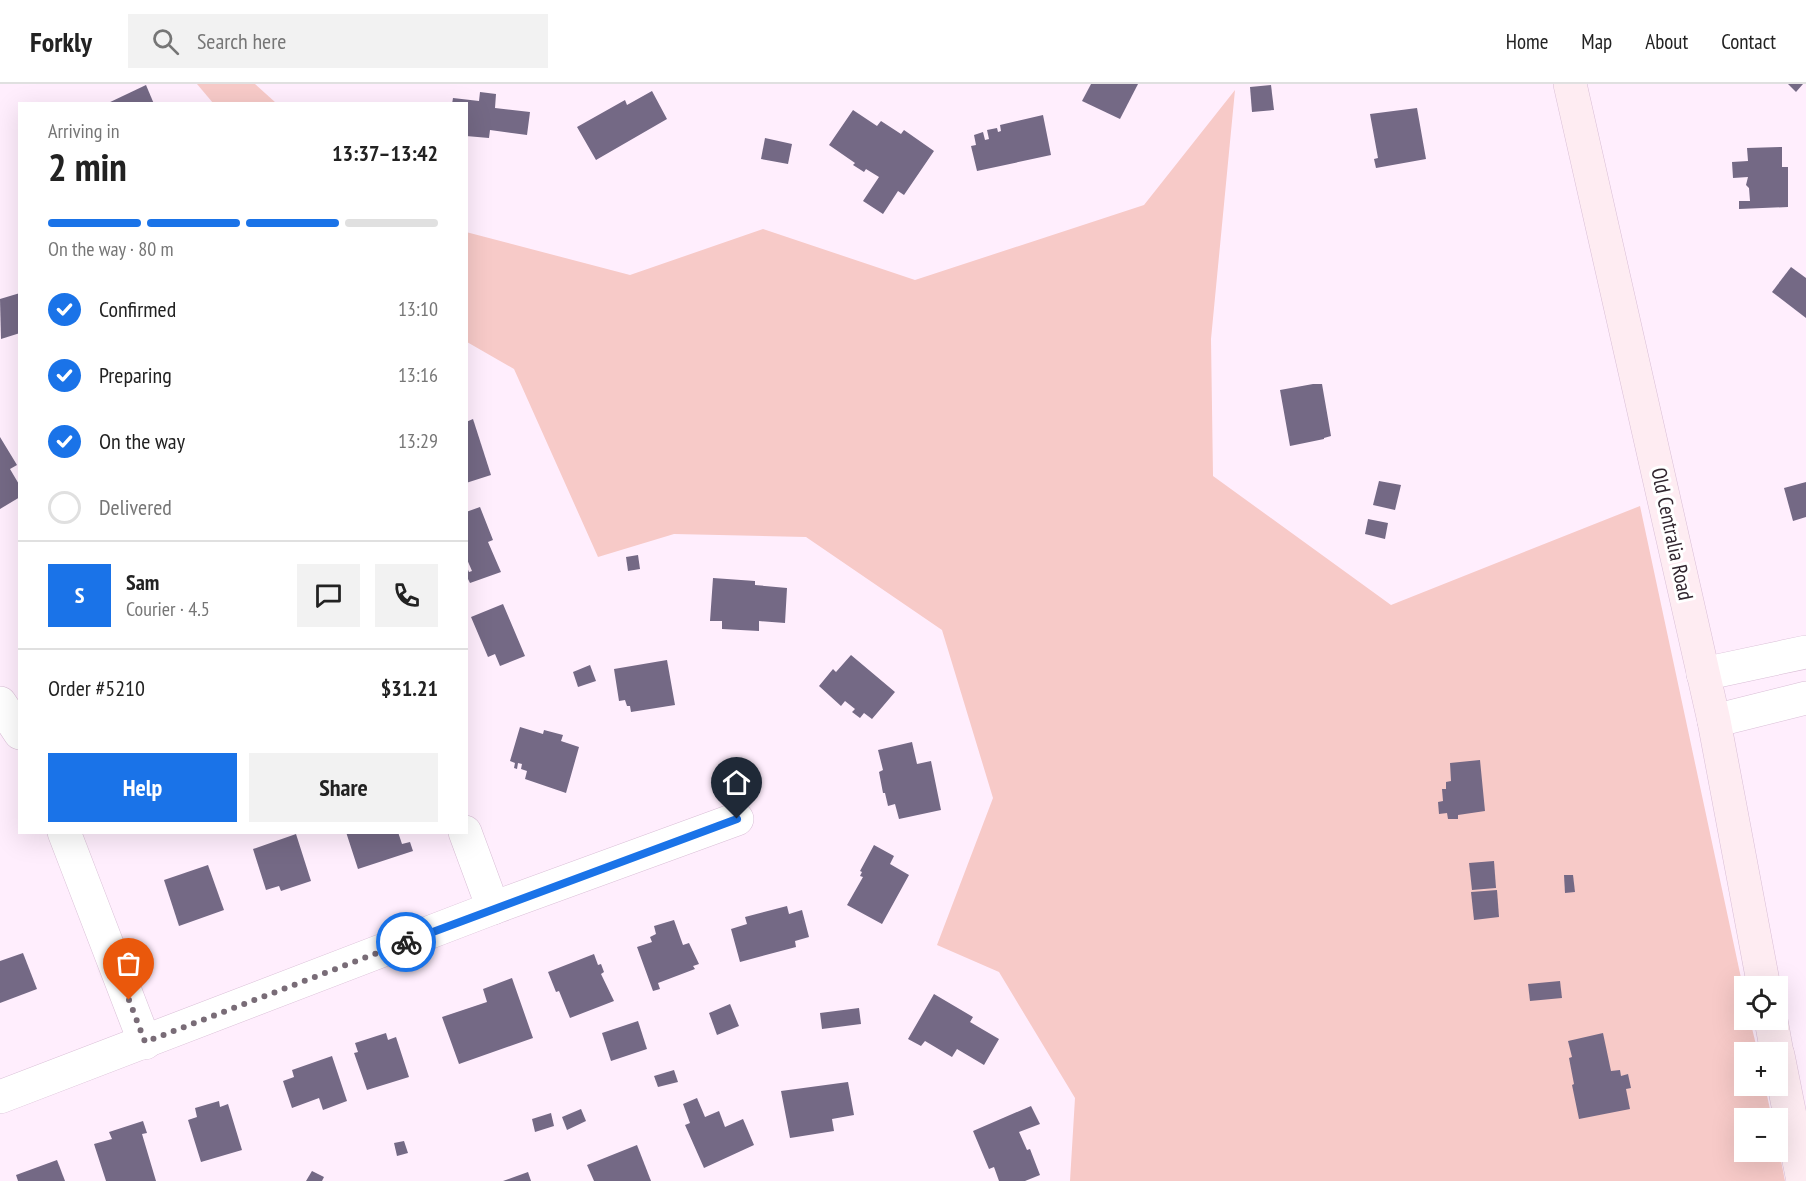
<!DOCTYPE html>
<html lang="en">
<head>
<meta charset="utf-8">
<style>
  body { margin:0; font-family:"PT Sans Narrow",sans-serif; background:#f2f2f2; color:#222; height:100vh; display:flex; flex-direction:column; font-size:22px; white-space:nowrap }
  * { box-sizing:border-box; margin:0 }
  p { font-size:20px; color:#767676 }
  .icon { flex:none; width:33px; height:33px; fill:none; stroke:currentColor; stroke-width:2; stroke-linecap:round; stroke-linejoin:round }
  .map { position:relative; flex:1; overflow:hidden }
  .drawer { position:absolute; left:18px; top:18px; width:450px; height:732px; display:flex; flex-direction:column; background:#fff; border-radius:0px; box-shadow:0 6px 24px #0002 }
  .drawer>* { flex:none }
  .controls { position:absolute; left:1734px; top:892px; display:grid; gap:12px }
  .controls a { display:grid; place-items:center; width:54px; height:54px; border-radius:0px; background:#fff; box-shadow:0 6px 24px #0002; font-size:30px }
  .pin { position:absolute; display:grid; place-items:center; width:51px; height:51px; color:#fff; margin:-62px -26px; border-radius:50% 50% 50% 0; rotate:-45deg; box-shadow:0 0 6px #0007 }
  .pin .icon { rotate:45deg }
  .courier { position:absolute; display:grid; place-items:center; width:60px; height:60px; margin:-30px; border:4px solid #1a73e8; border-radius:50%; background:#fff; color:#222; box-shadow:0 2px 8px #0007 }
  .headline em { font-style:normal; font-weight:700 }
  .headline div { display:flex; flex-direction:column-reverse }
  .headline { display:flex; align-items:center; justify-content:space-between; height:102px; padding:0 30px }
  h1 { font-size:39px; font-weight:700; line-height:45px }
  .bar { display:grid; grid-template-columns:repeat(4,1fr); gap:9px 6px; align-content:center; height:72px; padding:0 30px }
  .bar i { height:8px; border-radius:4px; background:#e0e0e0 }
  .bar .selected { background:#1a73e8 }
  .bar p { grid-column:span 4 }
  .line { display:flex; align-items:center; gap:15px; padding:0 30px; border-top:2px solid #e0e0e0 }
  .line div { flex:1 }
  .round { display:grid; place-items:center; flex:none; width:63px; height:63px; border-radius:0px; background:#f2f2f2 }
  ol { padding:0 30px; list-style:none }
  li { display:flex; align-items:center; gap:18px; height:66px }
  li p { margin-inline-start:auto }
  li .icon { padding:6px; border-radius:50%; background:#1a73e8; color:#fff; stroke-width:4 }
  li:last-child { color:#767676 }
  li i { width:33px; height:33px; border:3px solid #e0e0e0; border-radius:50% }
  .primary-button { display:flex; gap:12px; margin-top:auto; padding:12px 30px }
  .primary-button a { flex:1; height:69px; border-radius:0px; background:#1a73e8; color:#fff; font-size:24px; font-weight:700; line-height:69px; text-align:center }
  .primary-button a+a { background:#f2f2f2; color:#222 }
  header { display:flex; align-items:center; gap:36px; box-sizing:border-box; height:84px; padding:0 30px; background:#fff; border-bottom:2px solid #e0e0e0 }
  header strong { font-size:28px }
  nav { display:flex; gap:33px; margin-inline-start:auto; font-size:21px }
  .search { width:420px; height:54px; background:#f2f2f2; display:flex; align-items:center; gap:15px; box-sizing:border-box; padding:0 21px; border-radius:0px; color:#767676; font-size:22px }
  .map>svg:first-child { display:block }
</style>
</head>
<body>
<header>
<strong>Forkly</strong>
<div class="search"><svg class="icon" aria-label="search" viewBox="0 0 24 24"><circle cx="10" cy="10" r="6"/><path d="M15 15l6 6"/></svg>Search here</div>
<nav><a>Home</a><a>Map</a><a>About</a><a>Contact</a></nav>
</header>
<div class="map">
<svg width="1806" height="1097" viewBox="0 0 1806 1097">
  <rect width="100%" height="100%" fill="#ffeefd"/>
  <!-- green -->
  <g fill="#f7cac8">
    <polygon points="197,0 255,0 276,19 213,19"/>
    <polygon points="1235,6 1211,255 1213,392 1391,521 1640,422 1744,908 1744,936 1750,936 1758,969 1744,969 1744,1002 1765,1002 1772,1035 1744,1035 1744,1068 1778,1068 1778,1061 1785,1097 1070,1097 1075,1014 999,888 937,861 993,714 942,546 806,453 674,450 598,473 514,285 467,258 466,148 630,191 763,145 915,196 1144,121"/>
  </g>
  <!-- building -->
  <g fill="#746985">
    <polygon points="1091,0 1138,0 1120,35 1082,17"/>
    <polygon points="1788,0 1803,0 1796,8"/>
    <polygon points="146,1 154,20 106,20"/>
    <polygon points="1271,1 1274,26 1252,28 1250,3"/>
    <polygon points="652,7 667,35 596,76 577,43 625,16 627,21"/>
    <polygon points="480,8 496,10 495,24 530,28 527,51 490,46 489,54 466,52 466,20 452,20 453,14 479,17"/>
    <polygon points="1417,24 1426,75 1376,84 1374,75 1378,74 1370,30"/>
    <polygon points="853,26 877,42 881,37 901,50 904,46 934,67 904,111 898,107 883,130 863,117 879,93 866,85 864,88 853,81 855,79 829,61"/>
    <polygon points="1043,31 1051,71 977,87 971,62 976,61 974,51 983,48 985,56 989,55 987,46 997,44 998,48 1001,47 1000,41"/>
    <polygon points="765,54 792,60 788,80 761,75"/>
    <polygon points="1782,63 1782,83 1788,83 1788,123 1739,125 1739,117 1750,117 1749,104 1746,101 1748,93 1733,94 1732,78 1748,77 1747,64"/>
    <polygon points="1791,183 1806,194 1806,234 1772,208"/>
    <polygon points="20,209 20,249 1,255 0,215"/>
    <polygon points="1313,300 1322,300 1331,352 1324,354 1324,355 1290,362 1280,306"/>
    <polygon points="473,335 491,391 466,399 466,338"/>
    <polygon points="0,353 17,381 10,385 20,402 20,413 0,425"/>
    <polygon points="1379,397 1401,401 1395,426 1373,421"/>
    <polygon points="1806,398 1806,433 1793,437 1784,404"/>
    <polygon points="480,423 493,456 488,458 501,488 470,499 466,491 466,481 469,488 472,487 466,473 466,428"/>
    <polygon points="1368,435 1388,439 1385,455 1365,450"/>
    <polygon points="638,471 640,485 628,487 626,473"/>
    <polygon points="713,494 755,497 755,501 787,504 785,539 759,537 759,547 722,545 722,537 710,537"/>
    <polygon points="503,520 525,572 500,582 495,570 488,573 471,533"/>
    <polygon points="851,571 895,608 872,635 864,629 860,634 852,628 855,625 845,617 841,622 819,602 833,585 836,588"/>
    <polygon points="667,576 675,621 631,628 630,622 627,622 625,616 619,617 614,585"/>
    <polygon points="590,581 596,597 578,603 573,588"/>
    <polygon points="520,643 543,650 544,646 563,651 561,657 579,663 566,709 525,695 527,687 521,685 522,680 518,679 517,685 514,684 515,679 510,677"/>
    <polygon points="912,658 917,680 931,677 941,726 899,735 895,720 888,722 885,709 883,709 879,688 883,686 878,666"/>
    <polygon points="1480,676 1485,727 1458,731 1458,735 1448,735 1447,729 1439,730 1438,718 1443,717 1442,705 1446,705 1446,698 1451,697 1450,679"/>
    <polygon points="346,748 398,748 402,760 410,758 413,767 358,785"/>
    <polygon points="296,750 311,797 281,807 279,802 266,806 253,765"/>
    <polygon points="874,761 894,772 890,780 909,791 882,840 847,821 863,793 860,792 862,788 860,787"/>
    <polygon points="1494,777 1496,804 1472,806 1469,779"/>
    <polygon points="208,781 224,826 179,842 164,796"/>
    <polygon points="1564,791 1573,791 1575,808 1565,809"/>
    <polygon points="1497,806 1499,833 1474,836 1471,808"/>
    <polygon points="787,822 789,830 802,826 809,853 795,857 796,863 740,878 731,845 747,840 745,833"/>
    <polygon points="674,836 683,861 689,859 699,880 693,882 695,885 658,899 660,905 653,907 637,863 652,858 650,853 656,850 654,842"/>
    <polygon points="23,869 37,905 0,919 0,877"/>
    <polygon points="594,870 598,881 601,880 604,888 601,890 614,917 570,934 559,907 556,908 548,888"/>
    <polygon points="512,894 533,954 459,980 442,933 487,918 483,905"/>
    <polygon points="1560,897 1562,914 1530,917 1528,900"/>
    <polygon points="934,910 973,933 970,938 999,955 984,981 957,965 952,973 925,957 921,962 908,955"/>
    <polygon points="730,920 739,942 717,951 709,929"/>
    <polygon points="859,924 861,940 822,945 820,929"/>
    <polygon points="638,937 647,965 611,977 602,949"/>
    <polygon points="386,949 388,956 396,953 409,993 367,1006 354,969 358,968 355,959"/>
    <polygon points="1603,949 1611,987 1620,986 1621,992 1628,990 1631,1004 1626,1005 1630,1025 1579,1035 1572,1001 1574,1000 1569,974 1572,973 1568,957"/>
    <polygon points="332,972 347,1017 323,1026 319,1014 292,1024 283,997 294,993 292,986"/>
    <polygon points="674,986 678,998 658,1003 654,992"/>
    <polygon points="848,998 854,1031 832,1035 834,1047 790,1054 781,1007"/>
    <polygon points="697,1014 705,1033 719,1027 725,1043 743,1035 754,1061 704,1084 685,1041 690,1039 683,1020"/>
    <polygon points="219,1017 220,1023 228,1020 242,1066 201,1078 188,1036 197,1033 195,1024"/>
    <polygon points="1031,1022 1040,1040 1019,1048 1027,1066 1030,1065 1040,1091 1025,1097 999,1097 994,1083 989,1085 973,1047"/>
    <polygon points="581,1025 586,1037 567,1046 562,1033"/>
    <polygon points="551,1029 554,1042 535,1048 532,1035"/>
    <polygon points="143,1037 147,1049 142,1050 156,1097 106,1097 94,1060 112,1055 109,1048"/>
    <polygon points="404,1057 408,1069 397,1072 394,1059"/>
    <polygon points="637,1061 651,1097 594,1097 587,1081"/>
    <polygon points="57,1076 65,1097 18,1097 16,1091"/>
    <polygon points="312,1087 324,1093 322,1097 306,1097"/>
    <polygon points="528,1088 531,1097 503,1097"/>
  </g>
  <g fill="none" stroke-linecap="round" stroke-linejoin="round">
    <!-- street casing -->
    <g stroke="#d9bed6" stroke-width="34">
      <g id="street">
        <polyline points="1703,590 1806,568"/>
        <polyline points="0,619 20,649"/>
        <polyline points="1714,637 1806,614"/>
        <polyline points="64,748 145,959"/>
        <polyline points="465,748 493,824"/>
        <polyline points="0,1013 493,824 737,735"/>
      </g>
    </g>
    <!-- secondary casing -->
    <g stroke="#d9bed6" stroke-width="34">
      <g id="secondary">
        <polyline points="1570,0 1714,637 1764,903"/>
        <polyline points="1771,936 1777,969"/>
        <polyline points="1778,971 1803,1097"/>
      </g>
    </g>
    <!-- street -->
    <use href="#street" stroke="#fff" stroke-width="33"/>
    <!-- secondary -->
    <use href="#secondary" stroke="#feecf2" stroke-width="33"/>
  </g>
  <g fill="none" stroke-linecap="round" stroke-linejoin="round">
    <!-- done -->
    <polyline stroke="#796c77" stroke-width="6" stroke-dasharray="0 10.8" points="129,916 145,958 406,858"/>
    <!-- route -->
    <polyline stroke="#1a73e8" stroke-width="8" points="406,858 737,735"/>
  </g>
  <g text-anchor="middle" stroke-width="6" stroke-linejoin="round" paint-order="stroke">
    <!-- street labels -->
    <g font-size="21" fill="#31262f" stroke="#fff">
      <text transform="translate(1672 450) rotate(78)" y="7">Old Centralia Road</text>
    </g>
  </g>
</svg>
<div class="controls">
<a><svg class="icon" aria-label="locate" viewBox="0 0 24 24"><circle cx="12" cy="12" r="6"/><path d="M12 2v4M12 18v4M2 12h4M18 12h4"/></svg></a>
<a>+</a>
<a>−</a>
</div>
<div class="pin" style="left:129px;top:916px;background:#ea580c"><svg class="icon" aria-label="bag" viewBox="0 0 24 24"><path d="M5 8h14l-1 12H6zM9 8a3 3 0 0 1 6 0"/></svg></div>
<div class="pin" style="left:737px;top:735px;background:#1f2937"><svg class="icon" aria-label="home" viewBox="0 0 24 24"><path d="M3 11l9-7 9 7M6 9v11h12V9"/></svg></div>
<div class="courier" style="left:406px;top:858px"><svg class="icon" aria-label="bike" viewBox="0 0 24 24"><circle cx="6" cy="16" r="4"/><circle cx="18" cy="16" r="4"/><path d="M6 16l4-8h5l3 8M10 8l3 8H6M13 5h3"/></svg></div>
<section class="drawer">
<div class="headline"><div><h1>2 min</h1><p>Arriving in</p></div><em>13:37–13:42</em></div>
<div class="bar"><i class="selected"></i><i class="selected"></i><i class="selected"></i><i></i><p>On the way · 80 m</p></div>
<ol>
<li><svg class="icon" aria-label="check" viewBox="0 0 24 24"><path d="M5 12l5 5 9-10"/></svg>Confirmed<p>13:10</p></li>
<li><svg class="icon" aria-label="check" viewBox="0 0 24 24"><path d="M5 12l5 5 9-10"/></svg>Preparing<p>13:16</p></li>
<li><svg class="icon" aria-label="check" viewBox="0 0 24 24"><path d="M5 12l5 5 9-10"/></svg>On the way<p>13:29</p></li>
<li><i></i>Delivered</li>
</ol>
<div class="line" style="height:108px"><b class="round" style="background:#1a73e8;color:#fff">S</b><div><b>Sam</b><p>Courier · 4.5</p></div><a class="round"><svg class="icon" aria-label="chat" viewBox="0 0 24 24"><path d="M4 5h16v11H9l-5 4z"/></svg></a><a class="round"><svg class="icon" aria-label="phone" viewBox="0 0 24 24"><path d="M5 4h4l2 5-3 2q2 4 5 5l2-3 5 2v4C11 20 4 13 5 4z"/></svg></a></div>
<div class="line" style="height:78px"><div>Order #5210</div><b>$31.21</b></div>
<div class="primary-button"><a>Help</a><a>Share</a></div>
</section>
</div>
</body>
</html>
